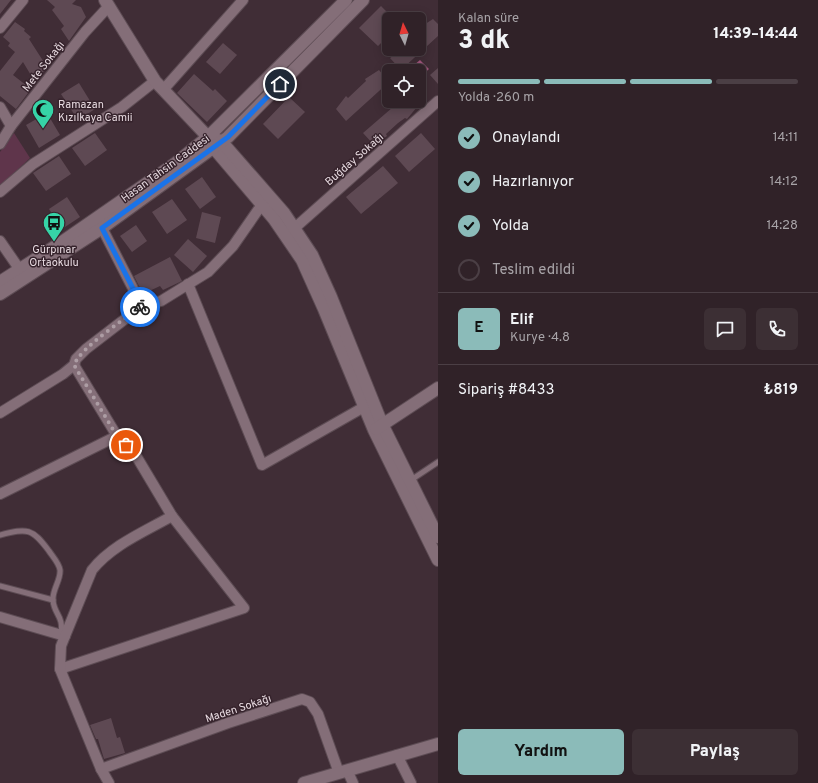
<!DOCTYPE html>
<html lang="tr">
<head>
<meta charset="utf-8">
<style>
  body { margin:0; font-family:Overpass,sans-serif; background:#3c2f34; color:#f1f3f6; height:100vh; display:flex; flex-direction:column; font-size:15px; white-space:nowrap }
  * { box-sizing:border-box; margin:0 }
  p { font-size:13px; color:#a8a4a8 }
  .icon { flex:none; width:22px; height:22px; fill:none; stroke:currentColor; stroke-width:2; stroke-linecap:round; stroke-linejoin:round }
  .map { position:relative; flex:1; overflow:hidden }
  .panel { display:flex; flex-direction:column; background:#302228; width:380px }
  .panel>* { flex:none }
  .needle { width:26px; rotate:355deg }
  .fabs { position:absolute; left:382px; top:12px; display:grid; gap:8px }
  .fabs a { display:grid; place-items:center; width:44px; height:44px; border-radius:6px; background:#302228; box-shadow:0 2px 10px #0003,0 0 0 1px #4b3f45; font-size:20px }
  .pin { position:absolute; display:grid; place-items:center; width:34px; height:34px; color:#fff; margin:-17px; border:2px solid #fff; border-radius:50%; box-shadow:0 1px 4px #0007 }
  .courier { position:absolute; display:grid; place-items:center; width:40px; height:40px; margin:-20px; border:3px solid #1a73e8; border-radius:50%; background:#fff; color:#222; box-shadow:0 1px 5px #0007 }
  .overview em { font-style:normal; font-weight:800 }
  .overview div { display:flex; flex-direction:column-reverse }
  .overview { display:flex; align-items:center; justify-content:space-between; height:68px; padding:0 20px }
  h1 { font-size:26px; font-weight:800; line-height:30px }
  .bar { display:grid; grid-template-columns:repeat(4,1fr); gap:6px 4px; align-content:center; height:48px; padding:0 20px }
  .bar i { height:5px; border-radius:3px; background:#4b3f45 }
  .bar .selected { background:#8bbbb9 }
  .bar p { grid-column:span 4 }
  .line { display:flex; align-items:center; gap:10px; padding:0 20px; border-top:1px solid #4b3f45 }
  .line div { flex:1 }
  .round { display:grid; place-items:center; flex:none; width:42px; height:42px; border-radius:6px; background:#3c2f34 }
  ol { padding:0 20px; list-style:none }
  li { display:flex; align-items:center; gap:12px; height:44px }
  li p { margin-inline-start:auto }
  li .icon { padding:4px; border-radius:50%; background:#8bbbb9; color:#111; stroke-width:4 }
  li:last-child { color:#a8a4a8 }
  li i { width:22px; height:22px; border:2px solid #4b3f45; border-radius:50% }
  .button { display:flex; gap:8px; margin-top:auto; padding:8px 20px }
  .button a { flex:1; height:46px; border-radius:6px; background:#8bbbb9; color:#111; font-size:16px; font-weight:800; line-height:46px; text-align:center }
  .button a+a { background:#3c2f34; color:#f1f3f6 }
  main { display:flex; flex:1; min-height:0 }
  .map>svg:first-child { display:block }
</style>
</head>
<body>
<main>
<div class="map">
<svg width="438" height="783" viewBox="0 0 438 783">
  <rect width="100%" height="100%" fill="#402d36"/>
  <!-- green -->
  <polygon fill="#5f354b" points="14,133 30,158 0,186 0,152"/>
  <!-- water -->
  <polygon fill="#a1557d" points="420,60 429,69 419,78 419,71 407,71"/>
  <!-- building -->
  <g fill="#5e4953">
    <polygon points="0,0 11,0 0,14"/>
    <polygon points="47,0 76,0 72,4 81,7 86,17 69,41 61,29 64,26 52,10 55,7"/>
    <polygon points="381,6 394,19 389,19 389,35 378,46 359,28"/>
    <polygon points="433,19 438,24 438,36 401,70 390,58 397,53 393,49 419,49 419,28"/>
    <polygon points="15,22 25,29 24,31 31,37 29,39 47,67 35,82 23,62 13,75 31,89 16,109 0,96 0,71 15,52 8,46 10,43 3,37"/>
    <polygon points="223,43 237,55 220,74 206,62"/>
    <polygon points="438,68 438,84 430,75"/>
    <polygon points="379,70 389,82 346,121 336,109 346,96 348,98 366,81 365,79"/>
    <polygon points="194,74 213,91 215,89 227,101 207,122 177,93"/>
    <polygon points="79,83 95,109 78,120 61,94"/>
    <polygon points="289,97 305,112 278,139 263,124"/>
    <polygon points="400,101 413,101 417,107 407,119 405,118 398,123 386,134 387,136 374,145 363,133"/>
    <polygon points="47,113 60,135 39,148 26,125"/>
    <polygon points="95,133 107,150 85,166 72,148"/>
    <polygon points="421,133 435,149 409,172 395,156"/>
    <polygon points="59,156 71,174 46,191 33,173"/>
    <polygon points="383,166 398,183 361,214 346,197"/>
    <polygon points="202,177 216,197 200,209 185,189"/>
    <polygon points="67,197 80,217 62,229 49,209"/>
    <polygon points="172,199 187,220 167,234 152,212"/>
    <polygon points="202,212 221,217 215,243 196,238"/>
    <polygon points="136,225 147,241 132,252 120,236"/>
    <polygon points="188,239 207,256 193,272 174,255"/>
    <polygon points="170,257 182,281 163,290 160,286 143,294 134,276"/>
    <polygon points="111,718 117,738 120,737 125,753 104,759 98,739 96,739 90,725"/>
  </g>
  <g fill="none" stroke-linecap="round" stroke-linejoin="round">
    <!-- lane casing -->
    <g stroke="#5d4c54" stroke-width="7">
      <g id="lane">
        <polyline points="411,480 438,462"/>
        <path d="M0,535c28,-7 32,-7 49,16 4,6 10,12 11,19 1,10 -8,20 -7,30 1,15 11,15 8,35"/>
        <polyline points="0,586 53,600"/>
      </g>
    </g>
    <!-- street casing -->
    <g stroke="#5d4c54" stroke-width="12">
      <g id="street">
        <polyline points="0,28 23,0"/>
        <polyline points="163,90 243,0"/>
        <polyline points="0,107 11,126"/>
        <polyline points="0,144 11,126 85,32 108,7"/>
        <polyline points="0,192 33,164 122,107 155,81"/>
        <polyline points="102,228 142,306"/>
        <polyline points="289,233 438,101"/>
        <polyline points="0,241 20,270"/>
        <polyline points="188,284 262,465 364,407"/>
        <polyline points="0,413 63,374 74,365 76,359 86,349 142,306 161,301 208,272 233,246 258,210"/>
        <polyline points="0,494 117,436"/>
        <polyline points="0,617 65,636"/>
        <polyline points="60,669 244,608 172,516 135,454 117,436 74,365"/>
        <polyline points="397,755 411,783"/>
        <polyline points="101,769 228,723 302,699 310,702 318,714 339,773"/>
        <polyline points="347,770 353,783"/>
        <path d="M109,783l-8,-14 -41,-100 1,-23 4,-10 27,-66c20,-25 52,-38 80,-54"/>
      </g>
    </g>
    <!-- secondary casing -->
    <g stroke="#5d4c54" stroke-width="14">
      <g id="secondary">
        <polyline points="105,0 155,81 208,137 213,147 274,219 302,260 324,309 374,430 438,560"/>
        <polyline points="215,139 221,141 284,213 312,255 331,297 382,424 438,537"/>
        <polyline points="0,282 62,242 176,163 208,137 346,0"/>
        <polyline points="0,294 102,228 228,137 363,0"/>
        <polyline points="376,429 438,388"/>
        <polyline points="304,783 438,744"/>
      </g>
    </g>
    <!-- lane -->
    <use href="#lane" stroke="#846e78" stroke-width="5"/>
    <!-- street -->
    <use href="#street" stroke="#846e78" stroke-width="10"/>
    <!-- secondary -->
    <use href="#secondary" stroke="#846e78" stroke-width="12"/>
  </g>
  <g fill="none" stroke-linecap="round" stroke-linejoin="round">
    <!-- done -->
    <path stroke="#ad9da4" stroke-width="4" stroke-dasharray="0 7.2" d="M126,445l-9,-9 -43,-71c7,-18 50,-45 66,-58"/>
    <!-- route -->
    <polyline stroke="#1a73e8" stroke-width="5" points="140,307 142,306 102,228 228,137 280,84"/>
  </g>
  <!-- icons -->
  <defs>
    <g id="mosque-pin" transform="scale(1.15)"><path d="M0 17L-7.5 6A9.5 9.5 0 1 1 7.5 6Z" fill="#36d4a7" stroke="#36232c"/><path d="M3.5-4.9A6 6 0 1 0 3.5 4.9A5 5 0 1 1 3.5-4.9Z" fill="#111"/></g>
    <g id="bus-pin" transform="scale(1.15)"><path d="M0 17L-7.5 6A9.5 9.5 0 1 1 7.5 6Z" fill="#36d4a7" stroke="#36232c"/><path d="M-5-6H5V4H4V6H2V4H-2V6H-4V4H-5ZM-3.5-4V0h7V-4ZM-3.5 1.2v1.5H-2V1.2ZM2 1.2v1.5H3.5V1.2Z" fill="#111"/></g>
  </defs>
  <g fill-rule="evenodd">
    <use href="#mosque-pin" x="43" y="110"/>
    <use href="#bus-pin" x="54" y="223"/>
  </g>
  <g text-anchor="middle" stroke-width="3" stroke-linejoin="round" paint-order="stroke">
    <!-- street labels -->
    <g font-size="11" fill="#e7dae0" stroke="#36232c">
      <text transform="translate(43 66) rotate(-52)" y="4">Mete Sokağı</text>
      <text transform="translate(354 159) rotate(-41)" y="4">Buğday Sokağı</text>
      <text transform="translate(165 168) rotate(-36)" y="4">Hasan Tahsin Caddesi</text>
      <text transform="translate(238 708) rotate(-18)" y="4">Maden Sokağı</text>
    </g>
    <!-- poi labels -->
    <g font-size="11" fill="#e7dae0" stroke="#36232c" text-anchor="start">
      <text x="58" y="108">Ramazan<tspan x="58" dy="13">Kızılkaya Camii</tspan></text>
      <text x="54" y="253" text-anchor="middle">Gürpınar<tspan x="54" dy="13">Ortaokulu</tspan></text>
    </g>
  </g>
</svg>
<div class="fabs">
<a><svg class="needle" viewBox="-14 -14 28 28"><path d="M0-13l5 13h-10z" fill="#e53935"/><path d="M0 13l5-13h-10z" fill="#a8a4a8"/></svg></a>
<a><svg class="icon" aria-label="locate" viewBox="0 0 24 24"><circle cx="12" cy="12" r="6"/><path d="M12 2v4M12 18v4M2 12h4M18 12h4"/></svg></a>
</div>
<div class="pin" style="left:126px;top:445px;background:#ea580c"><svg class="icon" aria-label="bag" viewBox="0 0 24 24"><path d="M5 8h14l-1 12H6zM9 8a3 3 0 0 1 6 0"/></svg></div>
<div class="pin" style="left:280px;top:84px;background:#1f2937"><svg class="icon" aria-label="home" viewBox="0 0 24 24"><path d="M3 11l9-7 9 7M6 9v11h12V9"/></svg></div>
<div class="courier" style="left:140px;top:307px"><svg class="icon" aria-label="bike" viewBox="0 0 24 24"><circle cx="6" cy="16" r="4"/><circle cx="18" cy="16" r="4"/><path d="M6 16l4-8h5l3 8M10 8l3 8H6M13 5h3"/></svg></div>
</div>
<section class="panel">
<div class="overview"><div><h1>3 dk</h1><p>Kalan süre</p></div><em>14:39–14:44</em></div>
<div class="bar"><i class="selected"></i><i class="selected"></i><i class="selected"></i><i></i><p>Yolda · 260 m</p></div>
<ol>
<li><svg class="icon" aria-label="check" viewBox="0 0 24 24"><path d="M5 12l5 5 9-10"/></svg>Onaylandı<p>14:11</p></li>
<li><svg class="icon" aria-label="check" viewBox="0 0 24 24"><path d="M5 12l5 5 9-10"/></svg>Hazırlanıyor<p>14:12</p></li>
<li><svg class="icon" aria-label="check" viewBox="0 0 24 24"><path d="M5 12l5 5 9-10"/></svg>Yolda<p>14:28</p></li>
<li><i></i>Teslim edildi</li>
</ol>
<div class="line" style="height:72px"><b class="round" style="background:#8bbbb9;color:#111">E</b><div><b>Elif</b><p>Kurye · 4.8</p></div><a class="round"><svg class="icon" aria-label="chat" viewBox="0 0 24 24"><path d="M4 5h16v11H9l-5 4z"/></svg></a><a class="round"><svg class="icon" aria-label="phone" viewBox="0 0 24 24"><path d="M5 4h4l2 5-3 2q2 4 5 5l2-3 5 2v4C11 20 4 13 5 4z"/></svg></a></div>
<div class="line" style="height:52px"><div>Sipariş #8433</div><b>₺819</b></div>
<div class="button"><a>Yardım</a><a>Paylaş</a></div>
</section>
</main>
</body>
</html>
